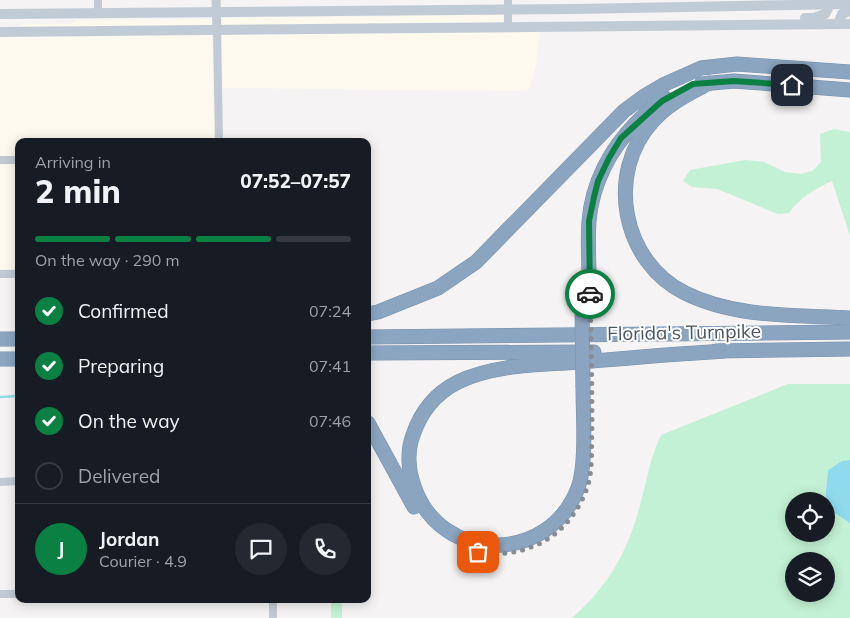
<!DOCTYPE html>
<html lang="en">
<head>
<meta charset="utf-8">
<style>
  body { margin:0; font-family:Mulish,sans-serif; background:#242831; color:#f1f3f6; height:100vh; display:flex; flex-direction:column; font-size:19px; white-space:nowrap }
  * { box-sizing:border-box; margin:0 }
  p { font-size:16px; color:#9ea1a6 }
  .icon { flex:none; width:28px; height:28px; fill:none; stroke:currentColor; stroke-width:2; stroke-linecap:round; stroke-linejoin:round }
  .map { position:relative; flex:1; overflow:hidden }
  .details { position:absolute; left:15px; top:138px; width:356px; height:465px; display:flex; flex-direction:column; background:#171b24; border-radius:10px; box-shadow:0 2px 12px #0003 }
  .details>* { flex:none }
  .fabs { position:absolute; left:785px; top:492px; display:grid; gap:10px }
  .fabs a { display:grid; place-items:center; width:50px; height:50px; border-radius:50%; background:#171b24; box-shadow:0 2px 12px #0003; font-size:25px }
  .pin { position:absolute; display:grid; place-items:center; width:42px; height:42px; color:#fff; margin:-21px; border-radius:10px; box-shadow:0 2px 8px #0006 }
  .courier { position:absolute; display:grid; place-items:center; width:50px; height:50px; margin:-25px; border:4px solid #0b8043; border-radius:50%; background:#fff; color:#222; box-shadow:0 1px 6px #0007 }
  .head em { font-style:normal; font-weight:800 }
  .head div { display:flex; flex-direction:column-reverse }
  .head { display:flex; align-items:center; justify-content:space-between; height:85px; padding:0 20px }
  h1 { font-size:32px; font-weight:800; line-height:38px }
  .bar { display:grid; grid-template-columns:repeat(4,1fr); gap:8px 5px; align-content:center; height:60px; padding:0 20px }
  .bar i { height:6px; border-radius:4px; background:#363941 }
  .bar .on { background:#0b8043 }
  .bar p { grid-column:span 4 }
  .line { display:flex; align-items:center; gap:12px; padding:0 20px; border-top:1px solid #363941 }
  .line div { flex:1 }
  .round { display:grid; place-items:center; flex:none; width:52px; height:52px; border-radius:26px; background:#242831 }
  ol { padding:0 20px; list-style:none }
  li { display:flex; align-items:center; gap:15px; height:55px }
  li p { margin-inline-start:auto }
  li .icon { padding:5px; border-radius:50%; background:#0b8043; color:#fff; stroke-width:4 }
  li:last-child { color:#9ea1a6 }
  li i { width:28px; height:28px; border:2px solid #363941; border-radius:50% }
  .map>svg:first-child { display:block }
</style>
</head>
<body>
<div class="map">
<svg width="850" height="618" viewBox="0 0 850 618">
  <rect width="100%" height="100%" fill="#f5f3f3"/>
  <!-- commercial -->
  <g fill="#fdf9ef">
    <polygon points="503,15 503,23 221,26 221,18"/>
    <polygon points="212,19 212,26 18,28 22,24 71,24 76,20"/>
    <polygon points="540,31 537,62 529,90 517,91 223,88 222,35"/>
    <polygon points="212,35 214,141 19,141 19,156 0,156 0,36"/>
    <polygon points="19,164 19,269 0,269 0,165"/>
  </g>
  <!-- green -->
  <g fill="#c3f1d5" fill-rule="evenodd">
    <path d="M834,129l16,3v104l-18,-55c-17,8 -32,16 -43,32l-11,1 -61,-25 -25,-2 -9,-6 7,-11 55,-10 19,2 21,10 16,2 11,-3 9,-9 -1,-28z"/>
    <path d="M788,384h62v76l-8,1 -14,9 -3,31h-31v33h32v-31l7,9 17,11v95h-278c38,-33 57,-69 69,-117 7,-25 9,-43 20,-66zM794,561h32v33h-32z"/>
    <rect x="331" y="599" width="11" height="19"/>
  </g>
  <!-- water -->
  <polygon fill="#90daee" points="850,460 850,523 833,512 825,501 828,470 842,461"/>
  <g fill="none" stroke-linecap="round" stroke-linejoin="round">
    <!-- stream -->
    <polyline stroke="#90daee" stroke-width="2.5" points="0,397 19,396"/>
    <!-- motorway casing -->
    <g stroke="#7690ad" stroke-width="15">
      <g id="motorway">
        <path d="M709,83c-20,11 -40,20 -56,38 -48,52 -31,141 32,172 50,25 111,22 165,25"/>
        <polyline points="701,84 734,81 850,90"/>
        <path d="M590,306c0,-28 -3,-57 -1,-85 3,-37 21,-72 47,-98 9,-9 19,-18 29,-25"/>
        <polyline points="368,314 378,312 438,288 476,262 624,111 643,97 665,84 701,68 737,64 850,72"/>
        <polyline points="368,337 850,332"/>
        <polyline points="0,339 19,339"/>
        <polyline points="716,351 850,349"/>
        <polyline points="368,353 594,352"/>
        <polyline points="0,359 19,359"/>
        <path d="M583,387c0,27 4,77 -5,101 -29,77 -138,76 -164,-2 -6,-16 -7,-35 -1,-51 8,-24 23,-42 45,-53 37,-18 83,-17 123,-20 47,-4 95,-8 143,-11"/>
        <polyline points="368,423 414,507"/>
      </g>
    </g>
    <!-- minor -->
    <g stroke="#c1cad2" stroke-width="8">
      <polyline points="98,0 98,13"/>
      <polyline points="508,27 508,0"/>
      <polyline points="217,31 219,141"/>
      <polyline points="0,160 19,160"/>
      <polyline points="0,274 19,274"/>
      <polyline points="0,482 19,481"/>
      <polyline points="0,594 19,594"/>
      <polyline points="273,599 273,618"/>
    </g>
    <!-- tertiary -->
    <polyline stroke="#c1cad2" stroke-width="9" points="216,0 217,31"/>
    <!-- secondary -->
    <g stroke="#c1cbd6" stroke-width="10">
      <polyline points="0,14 576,9 850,4"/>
      <polyline points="805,18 814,18 825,14 830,4"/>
      <polyline points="838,24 842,14 850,11"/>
      <polyline points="0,32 850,24"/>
    </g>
    <!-- motorway -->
    <use href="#motorway" stroke="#8ba5c1" stroke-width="14"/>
    <!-- motorway-bridge casing -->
    <g stroke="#7690ad" stroke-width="15" stroke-linecap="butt">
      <polyline id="motorway-bridge" points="582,306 583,387"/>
    </g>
    <!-- motorway-bridge -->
    <use href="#motorway-bridge" stroke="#8ba5c1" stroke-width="14"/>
  </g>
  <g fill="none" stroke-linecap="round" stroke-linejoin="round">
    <!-- done -->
    <path stroke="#868d94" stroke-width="5" stroke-dasharray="0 9" d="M478,552c20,4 38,1 56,-6 26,-10 46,-35 54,-61 5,-18 3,-38 4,-57 0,-45 -1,-89 -2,-134"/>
    <!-- route -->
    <polyline stroke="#0b8043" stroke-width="6" points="590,294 589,221 594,197 598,181 609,158 621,138 662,101 693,84 734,81 792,85"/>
  </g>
  <g text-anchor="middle" stroke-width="4" stroke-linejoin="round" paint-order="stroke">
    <!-- street labels -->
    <g font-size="19" fill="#4a5661" stroke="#fff">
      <text transform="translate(684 332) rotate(-1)" y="7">Florida's Turnpike</text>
    </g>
  </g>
</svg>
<div class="fabs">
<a><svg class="icon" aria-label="locate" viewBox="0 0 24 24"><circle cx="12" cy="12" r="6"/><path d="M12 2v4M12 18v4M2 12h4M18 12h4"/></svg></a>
<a><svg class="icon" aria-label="layers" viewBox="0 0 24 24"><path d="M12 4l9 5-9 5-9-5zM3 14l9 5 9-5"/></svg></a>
</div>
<div class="pin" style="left:478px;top:552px;background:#ea580c"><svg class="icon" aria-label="bag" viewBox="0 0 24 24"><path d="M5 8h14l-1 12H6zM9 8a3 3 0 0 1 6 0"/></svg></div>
<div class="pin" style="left:792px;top:85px;background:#1f2937"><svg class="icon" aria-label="home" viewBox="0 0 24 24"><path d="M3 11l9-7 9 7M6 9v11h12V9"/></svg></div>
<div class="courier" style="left:590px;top:294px"><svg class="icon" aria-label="car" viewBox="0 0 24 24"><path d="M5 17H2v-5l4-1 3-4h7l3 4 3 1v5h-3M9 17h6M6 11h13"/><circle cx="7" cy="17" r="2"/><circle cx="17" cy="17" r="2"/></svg></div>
<section class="details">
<div class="head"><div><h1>2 min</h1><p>Arriving in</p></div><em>07:52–07:57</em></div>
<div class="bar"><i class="on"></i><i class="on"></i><i class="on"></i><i></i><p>On the way · 290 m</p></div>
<ol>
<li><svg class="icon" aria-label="check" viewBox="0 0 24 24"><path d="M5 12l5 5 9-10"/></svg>Confirmed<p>07:24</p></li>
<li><svg class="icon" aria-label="check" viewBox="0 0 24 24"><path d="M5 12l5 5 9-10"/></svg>Preparing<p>07:41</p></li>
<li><svg class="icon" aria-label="check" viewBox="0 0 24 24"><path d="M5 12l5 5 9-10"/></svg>On the way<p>07:46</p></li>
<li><i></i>Delivered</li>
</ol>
<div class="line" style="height:90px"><b class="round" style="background:#0b8043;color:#fff">J</b><div><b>Jordan</b><p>Courier · 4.9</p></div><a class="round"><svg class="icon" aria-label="chat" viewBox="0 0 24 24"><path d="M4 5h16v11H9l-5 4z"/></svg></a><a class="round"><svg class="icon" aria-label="phone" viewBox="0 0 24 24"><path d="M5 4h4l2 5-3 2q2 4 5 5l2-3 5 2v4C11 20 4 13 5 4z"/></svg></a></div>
</section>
</div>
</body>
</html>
